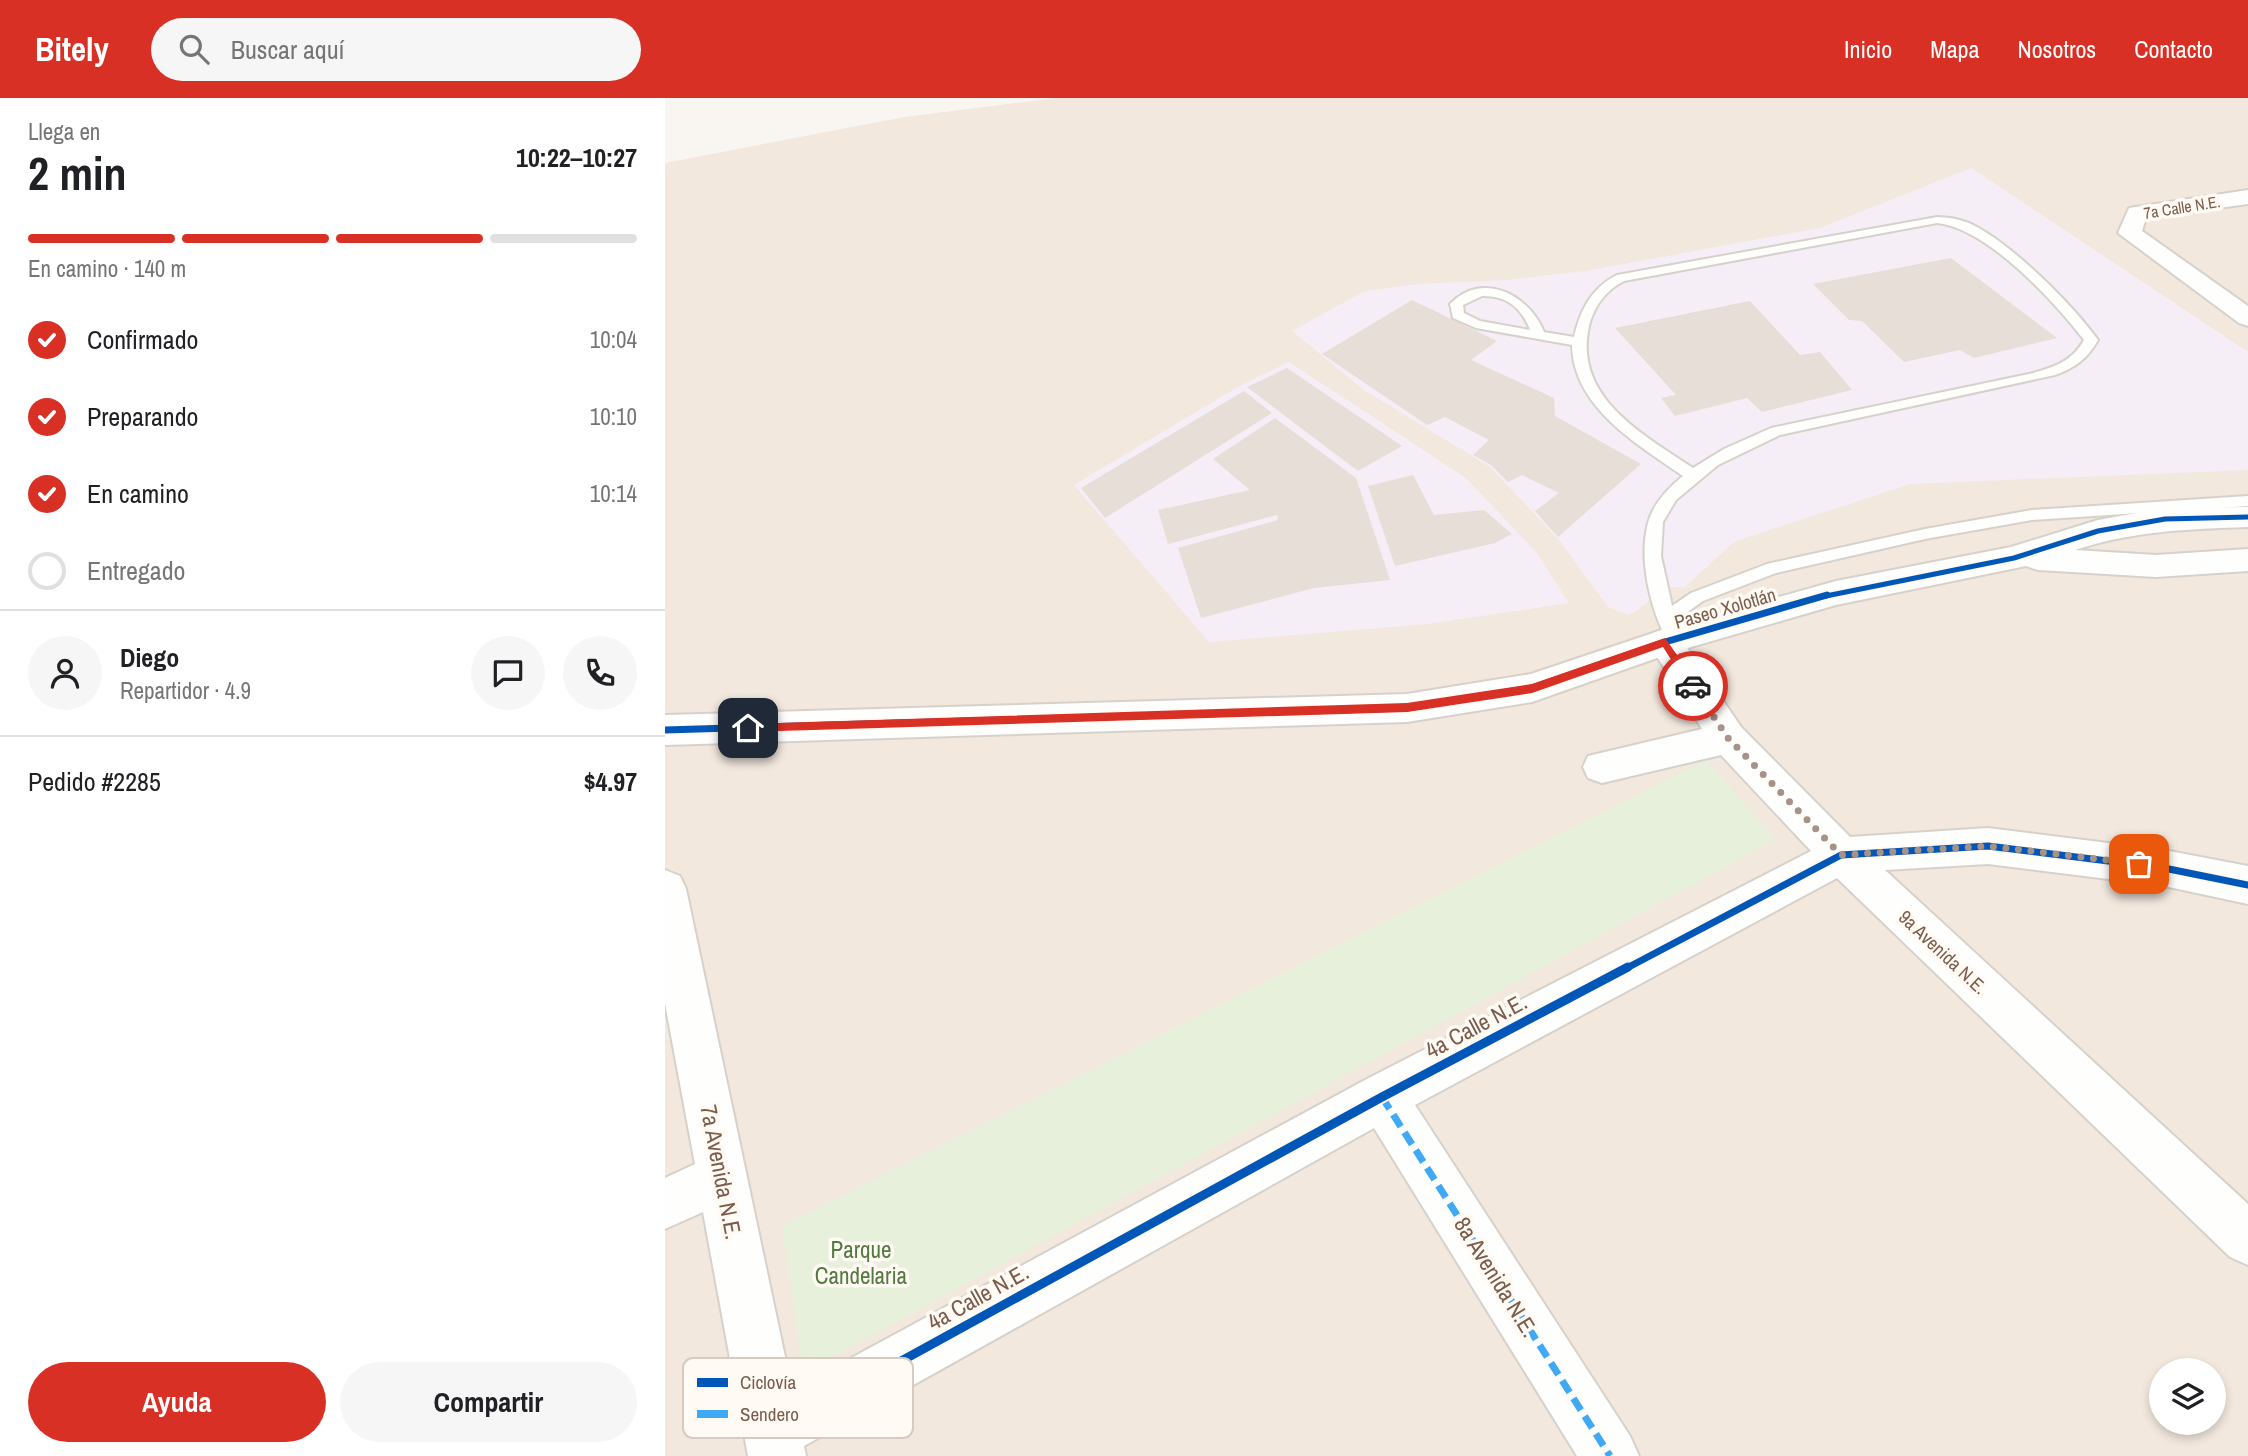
<!DOCTYPE html>
<html lang="es">
<head>
<meta charset="utf-8">
<style>
  body { margin:0; font-family:"Archivo Narrow",sans-serif; background:#f6f6f6; color:#202124; height:100vh; display:flex; flex-direction:column; font-size:26px; white-space:nowrap }
  * { box-sizing:border-box; margin:0 }
  p { font-size:23px; color:#757577 }
  .icon { flex:none; width:38px; height:38px; fill:none; stroke:currentColor; stroke-width:2; stroke-linecap:round; stroke-linejoin:round }
  .map { position:relative; flex:1; overflow:hidden }
  .drawer { display:flex; flex-direction:column; background:#fff; width:665px }
  .drawer>* { flex:none }
  .buttons { position:absolute; left:1484px; top:1260px; display:grid; gap:14px }
  .buttons a { display:grid; place-items:center; width:77px; height:77px; border-radius:50%; background:#fff; box-shadow:0 4px 10px #0003; font-size:35px }
  .pin { position:absolute; display:grid; place-items:center; width:60px; height:60px; color:#fff; margin:-30px; border-radius:14px; box-shadow:0 4px 10px #0006 }
  .courier { position:absolute; display:grid; place-items:center; width:70px; height:70px; margin:-35px; border:5px solid #d93025; border-radius:50%; background:#fff; color:#222; box-shadow:0 2px 9px #0007 }
  .headline em { font-style:normal; font-weight:800 }
  .headline div { display:flex; flex-direction:column-reverse }
  .headline { display:flex; align-items:center; justify-content:space-between; height:119px; padding:0 28px }
  h1 { font-size:46px; font-weight:800; line-height:52px }
  .bar { display:grid; grid-template-columns:repeat(4,1fr); gap:10px 7px; align-content:center; height:84px; padding:0 28px }
  .bar i { height:9px; border-radius:5px; background:#e0e0e0 }
  .bar .selected { background:#d93025 }
  .bar p { grid-column:span 4 }
  .line { display:flex; align-items:center; gap:18px; padding:0 28px; border-top:2px solid #e0e0e0 }
  .line div { flex:1 }
  .round { display:grid; place-items:center; flex:none; width:74px; height:74px; border-radius:37px; background:#f6f6f6 }
  ol { padding:0 28px; list-style:none }
  li { display:flex; align-items:center; gap:21px; height:77px }
  li p { margin-inline-start:auto }
  li .icon { padding:7px; border-radius:50%; background:#d93025; color:#fff; stroke-width:4 }
  li:last-child { color:#757577 }
  li i { width:38px; height:38px; border:4px solid #e0e0e0; border-radius:50% }
  .primary-button { display:flex; gap:14px; margin-top:auto; padding:14px 28px }
  .primary-button a { flex:1; height:80px; border-radius:42px; background:#d93025; color:#fff; font-size:28px; font-weight:800; line-height:80px; text-align:center }
  .primary-button a+a { background:#f6f6f6; color:#202124 }
  header { display:flex; align-items:center; gap:42px; box-sizing:border-box; height:98px; padding:0 35px; background:#d93025; color:#fff }
  header strong { font-size:33px }
  nav { display:flex; gap:38px; margin-inline-start:auto; font-size:24px }
  .search { width:490px; height:63px; background:#f6f6f6; display:flex; align-items:center; gap:18px; box-sizing:border-box; padding:0 24px; border-radius:38px; color:#757577; font-size:26px }
  main { display:flex; flex:1; min-height:0 }
  .map>svg:first-child { display:block }
</style>
</head>
<body>
<header>
<strong>Bitely</strong>
<div class="search"><svg class="icon" aria-label="search" viewBox="0 0 24 24"><circle cx="10" cy="10" r="6"/><path d="M15 15l6 6"/></svg>Buscar aquí</div>
<nav><a>Inicio</a><a>Mapa</a><a>Nosotros</a><a>Contacto</a></nav>
</header>
<main>
<section class="drawer">
<div class="headline"><div><h1>2 min</h1><p>Llega en</p></div><em>10:22–10:27</em></div>
<div class="bar"><i class="selected"></i><i class="selected"></i><i class="selected"></i><i></i><p>En camino · 140 m</p></div>
<ol>
<li><svg class="icon" aria-label="check" viewBox="0 0 24 24"><path d="M5 12l5 5 9-10"/></svg>Confirmado<p>10:04</p></li>
<li><svg class="icon" aria-label="check" viewBox="0 0 24 24"><path d="M5 12l5 5 9-10"/></svg>Preparando<p>10:10</p></li>
<li><svg class="icon" aria-label="check" viewBox="0 0 24 24"><path d="M5 12l5 5 9-10"/></svg>En camino<p>10:14</p></li>
<li><i></i>Entregado</li>
</ol>
<div class="line" style="height:126px"><a class="round"><svg class="icon" aria-label="person" viewBox="0 0 24 24"><circle cx="12" cy="8" r="4"/><path d="M4 21q1-7 8-7t8 7"/></svg></a><div><b>Diego</b><p>Repartidor · 4.9</p></div><a class="round"><svg class="icon" aria-label="chat" viewBox="0 0 24 24"><path d="M4 5h16v11H9l-5 4z"/></svg></a><a class="round"><svg class="icon" aria-label="phone" viewBox="0 0 24 24"><path d="M5 4h4l2 5-3 2q2 4 5 5l2-3 5 2v4C11 20 4 13 5 4z"/></svg></a></div>
<div class="line" style="height:91px"><div>Pedido #2285</div><b>$4.97</b></div>
<div class="primary-button"><a>Ayuda</a><a>Compartir</a></div>
</section>
<div class="map">
<svg width="1583" height="1358" viewBox="0 0 1583 1358">
  <rect width="100%" height="100%" fill="#f9f5f0"/>
  <!-- residential -->
  <path fill="#f2e8de" fill-rule="evenodd" d="M392,0h1191v1358h-1583v-1293l239,-46zM1496,1272h53v53h-53z"/>
  <!-- education -->
  <g fill="#f6eef6">
    <polygon points="1306,70 1583,254 1583,372 1245,386 1069,444 1020,489 994,490 981,506 964,517 943,509 895,443 825,369 699,292 627,233 700,193 753,186 842,182 920,173 1155,130"/>
    <polygon points="624,264 801,380 872,455 904,505 763,526 544,544 409,387 571,290"/>
  </g>
  <!-- green -->
  <polygon fill="#e7f0db" points="1041,662 1111,741 138,1275 117,1128"/>
  <!-- building -->
  <g fill="#e6ded7">
    <polygon points="1286,160 1392,240 1309,260 1295,252 1239,264 1197,223 1184,222 1148,186"/>
    <polygon points="747,202 832,243 806,262 889,300 890,318 976,366 893,439 870,413 894,395 857,377 843,384 826,367 808,357 824,342 780,319 762,327 657,256"/>
    <polygon points="1085,203 1135,257 1155,254 1187,292 1097,314 1082,300 1010,318 996,300 1011,297 950,230"/>
    <polygon points="622,270 737,348 693,373 582,289"/>
    <polygon points="579,293 607,315 440,420 416,390"/>
    <polygon points="610,320 691,380 725,482 649,490 536,520 513,450 613,422 612,417 503,446 493,412 585,392 548,361"/>
    <polygon points="748,377 769,417 819,412 847,436 830,445 730,468 703,388"/>
  </g>
  <g fill="none" stroke-linecap="round" stroke-linejoin="round">
    <!-- service casing -->
    <g stroke="#d7d1cb" stroke-width="4">
      <path id="service" d="M1272,119c11,0 22,2 32,6 40,18 103,81 129,117 -11,19 -23,28 -43,35l-275,60 -62,30 -42,35 -13,22 -2,34 11,50 19,-13 76,-29 158,-35 107,-19 216,-14v10l-216,14 -107,19 -149,34 -73,28 -27,19 8,19 -3,5h-12c-18,-32 -31,-84 -21,-121 5,-19 20,-35 35,-47 -46,-32 -110,-69 -111,-131l-96,-17 -23,-10 -3,-14c33,-34 79,-9 94,28l30,5c6,-26 17,-49 43,-62zM1272,125c50,5 117,78 147,117 -12,22 -32,28 -55,34l-258,54 -47,21 -31,19c-51,-34 -120,-71 -104,-142 5,-20 17,-36 35,-45zM817,198c24,-1 40,12 48,34l-50,-9 -16,-8 -1,-8z"/>
    </g>
    <!-- minor casing -->
    <g stroke="#d7d1cb" stroke-width="4">
      <g id="minor">
        <polygon points="1583,92 1583,106 1481,120 1477,133 1583,208 1583,228 1574,225 1453,135 1464,110"/>
        <polygon points="1000,531 1012,535 1076,629 1185,739 1323,730 1499,752 1583,768 1583,806 1499,788 1323,766 1220,772 1583,1106 1583,1167 1565,1159 1172,780 750,1007 965,1338 974,1358 912,1358 709,1030 139,1348 141,1358 83,1358 38,1114 0,1131 0,1080 30,1066 0,905 0,772 15,778 21,791 127,1292 700,982 1146,753 1056,657 937,685 923,680 918,669 923,658 1037,631 983,544 988,535"/>
      </g>
    </g>
    <!-- tertiary casing -->
    <g stroke="#d7d1cb" stroke-width="4">
      <path id="tertiary" d="M1583,409v20c-60,2 -116,4 -173,23l81,5 92,-6v22l-92,6 -118,-7 -12,-4 -190,39 -162,47 -142,50 -125,20 -742,23v-30l742,-21 124,-20 134,-45 171,-48 175,-34 87,-27 67,-12z"/>
    </g>
    <!-- service -->
    <use href="#service" fill="#fefefd" fill-rule="evenodd"/>
    <!-- minor -->
    <use href="#minor" fill="#fefefd" fill-rule="evenodd"/>
    <!-- tertiary -->
    <use href="#tertiary" fill="#fefefd" fill-rule="evenodd"/>
    <!-- quiet -->
    <polyline stroke="#3fa9f5" stroke-width="7" stroke-dasharray="14 7" stroke-linecap="butt" points="717,999 945,1358"/>
    <!-- cycleway-far2 casing -->
    <g stroke="#fffaf3" stroke-width="9">
      <polyline id="cycleway-far2" points="1156,499 1349,460 1433,433 1500,421 1583,419"/>
    </g>
    <!-- cycleway-far1 casing -->
    <g stroke="#fffaf3" stroke-width="11">
      <g id="cycleway-far1">
        <polyline points="0,632 742,610 867,590 1000,544 1162,497"/>
        <polyline points="960,871 1176,757 1323,748 1499,770 1583,787"/>
      </g>
    </g>
    <!-- cycleway casing -->
    <g stroke="#fffaf3" stroke-width="13">
      <polyline id="cycleway" points="107,1334 717,999 963,869"/>
    </g>
    <!-- cycleway-far2 -->
    <use href="#cycleway-far2" stroke="#0057b8" stroke-width="5"/>
    <!-- cycleway-far1 -->
    <use href="#cycleway-far1" stroke="#0057b8" stroke-width="7"/>
    <!-- cycleway -->
    <use href="#cycleway" stroke="#0057b8" stroke-width="9"/>
  </g>
  <!-- route -->
  <polygon fill="#d93025" points="1000,540 1032,585 1032,591 1025,591 998,549 867,595 742,614 83,634 78,630 83,626 742,605 867,586"/>
  <g fill="none" stroke-linecap="round" stroke-linejoin="round">
    <!-- done -->
    <polyline stroke="#a69286" stroke-width="7" stroke-dasharray="0 12.6" points="1028,588 1063,640 1176,757 1323,748 1474,766"/>
  </g>
  <g text-anchor="middle" stroke-width="7" stroke-linejoin="round" paint-order="stroke">
    <!-- far-street labels -->
    <g font-size="16" fill="#7a5c4d" stroke="#fffaf3">
      <text transform="translate(1517 109) rotate(-9)" y="6">7a Calle N.E.</text>
    </g>
    <!-- street labels -->
    <g font-size="19" fill="#7a5c4d" stroke="#fffaf3">
      <text transform="translate(1060 510) rotate(-16)" y="7">Paseo Xolotlán</text>
      <text transform="translate(1278 854) rotate(43)" y="7">9a Avenida N.E.</text>
    </g>
    <!-- near-street labels -->
    <g font-size="23" fill="#7a5c4d" stroke="#fffaf3">
      <text transform="translate(811 928) rotate(-28)" y="8">4a Calle N.E.</text>
      <text transform="translate(56 1074) rotate(79)" y="8">7a Avenida N.E.</text>
      <text transform="translate(831 1179) rotate(58)" y="8">8a Avenida N.E.</text>
      <text transform="translate(313 1199) rotate(-29)" y="8">4a Calle N.E.</text>
    </g>
    <!-- near-park labels -->
    <g font-size="23" fill="#537a41" stroke="#fffaf3">
      <text x="196" y="1160">Parque<tspan x="196" dy="26">Candelaria</tspan></text>
    </g>
  </g>
  <!-- legend -->
  <rect x="18" y="1260" width="230" height="80" rx="10" fill="#fffaf3" stroke="#d7cbc1" stroke-width="2"/>
  <rect x="32" y="1280" width="31" height="9" fill="#0057b8"/>
  <rect x="32" y="1312" width="31" height="8" fill="#3fa9f5"/>
  <g font-size="19" fill="#7a5c4d">
    <text x="75" y="1291">Ciclovía</text>
    <text x="75" y="1323">Sendero</text>
  </g>
</svg>
<div class="buttons">
<a><svg class="icon" aria-label="layers" viewBox="0 0 24 24"><path d="M12 4l9 5-9 5-9-5zM3 14l9 5 9-5"/></svg></a>
</div>
<div class="pin" style="left:1474px;top:766px;background:#ea580c"><svg class="icon" aria-label="bag" viewBox="0 0 24 24"><path d="M5 8h14l-1 12H6zM9 8a3 3 0 0 1 6 0"/></svg></div>
<div class="pin" style="left:83px;top:630px;background:#1f2937"><svg class="icon" aria-label="home" viewBox="0 0 24 24"><path d="M3 11l9-7 9 7M6 9v11h12V9"/></svg></div>
<div class="courier" style="left:1028px;top:588px"><svg class="icon" aria-label="car" viewBox="0 0 24 24"><path d="M5 17H2v-5l4-1 3-4h7l3 4 3 1v5h-3M9 17h6M6 11h13"/><circle cx="7" cy="17" r="2"/><circle cx="17" cy="17" r="2"/></svg></div>
</div>
</main>
</body>
</html>
